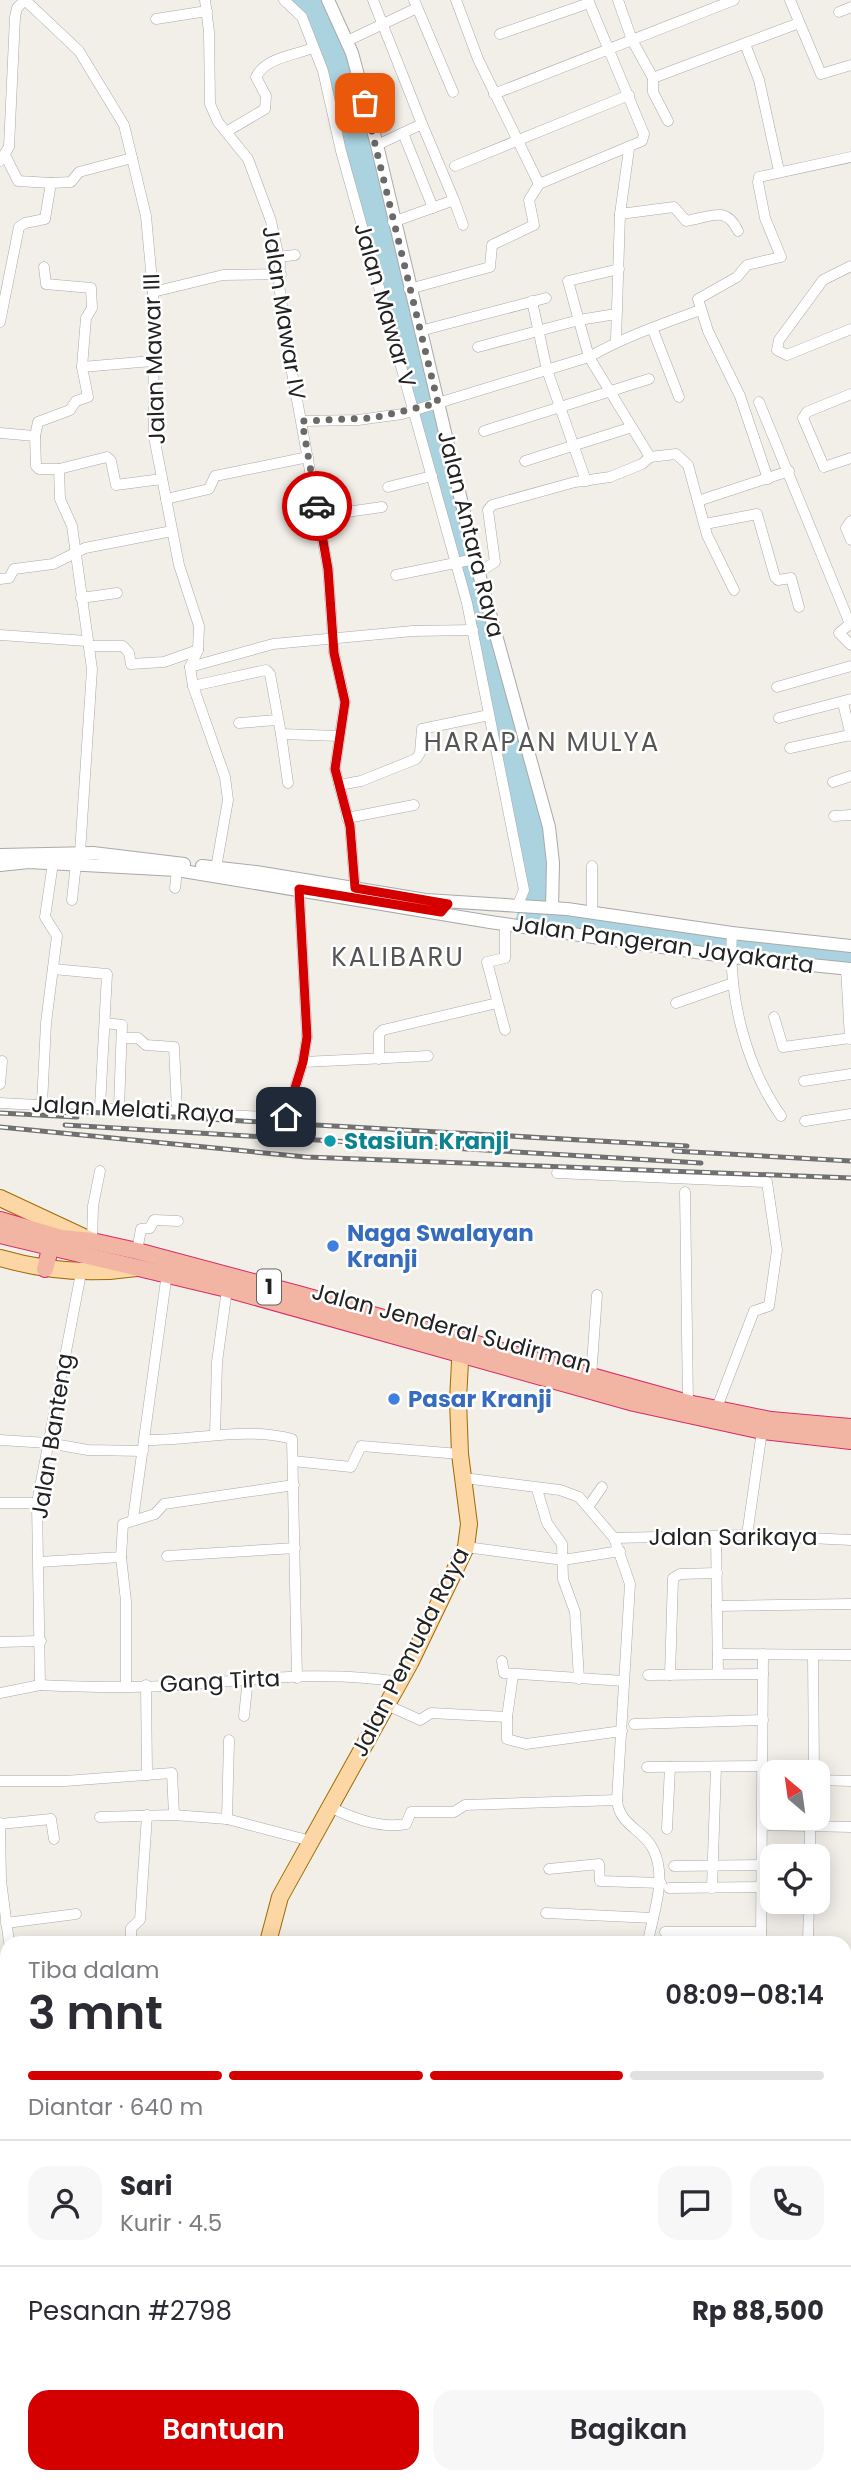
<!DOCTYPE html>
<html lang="id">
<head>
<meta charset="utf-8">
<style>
  body { margin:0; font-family:Poppins,sans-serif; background:#f7f7f7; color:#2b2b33; height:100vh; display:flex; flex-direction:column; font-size:26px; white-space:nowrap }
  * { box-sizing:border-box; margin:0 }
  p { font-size:23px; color:#7c7c81 }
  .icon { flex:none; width:38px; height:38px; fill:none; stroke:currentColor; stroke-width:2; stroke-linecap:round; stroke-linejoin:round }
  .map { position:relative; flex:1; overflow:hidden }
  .drawer { position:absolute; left:0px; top:1936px; width:852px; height:548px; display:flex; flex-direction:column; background:#fff; border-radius:21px 21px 0 0; box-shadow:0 4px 18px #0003 }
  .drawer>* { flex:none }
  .needle { width:46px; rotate:331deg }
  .buttons { position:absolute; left:760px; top:1760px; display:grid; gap:14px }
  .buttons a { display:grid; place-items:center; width:70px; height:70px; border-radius:14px; background:#fff; box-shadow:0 4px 18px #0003; font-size:35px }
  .pin { position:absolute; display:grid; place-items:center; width:60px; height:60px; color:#fff; margin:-30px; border-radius:14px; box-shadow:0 4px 10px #0006 }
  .courier { position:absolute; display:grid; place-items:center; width:70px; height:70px; margin:-35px; border:5px solid #d40000; border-radius:50%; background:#fff; color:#222; box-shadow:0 2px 9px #0007 }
  .head em { font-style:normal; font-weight:600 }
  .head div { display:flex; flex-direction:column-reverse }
  .head { display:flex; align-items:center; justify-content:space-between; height:119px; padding:0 28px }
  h1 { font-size:46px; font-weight:600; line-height:52px }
  .bar { display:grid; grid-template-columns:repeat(4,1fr); gap:10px 7px; align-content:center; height:84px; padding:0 28px }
  .bar i { height:9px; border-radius:5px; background:#e1e1e2 }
  .bar .selected { background:#d40000 }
  .bar p { grid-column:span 4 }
  .line { display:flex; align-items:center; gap:18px; padding:0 28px; border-top:2px solid #e1e1e2 }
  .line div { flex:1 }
  .round { display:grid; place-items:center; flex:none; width:74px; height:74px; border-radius:21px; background:#f7f7f7 }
  .action { display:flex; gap:14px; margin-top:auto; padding:14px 28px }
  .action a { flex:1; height:80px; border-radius:21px; background:#d40000; color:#fff; font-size:28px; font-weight:600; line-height:80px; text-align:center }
  .action a+a { background:#f7f7f7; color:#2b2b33 }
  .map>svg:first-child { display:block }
</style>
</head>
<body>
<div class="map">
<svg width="851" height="2483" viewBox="0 0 851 2483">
  <rect width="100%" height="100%" fill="#f2efe9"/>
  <!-- water -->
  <polygon fill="#aad3df" points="284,0 328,0 341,26 549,827 553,908 851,946 851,969 514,925 524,890 473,630 333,117 302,18"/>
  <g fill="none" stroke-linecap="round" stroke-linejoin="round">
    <!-- minor casing -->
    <g stroke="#a9a9a9" stroke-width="11">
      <g id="minor">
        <polyline points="25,0 79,51 124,125 146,216 153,292 154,437 179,565 199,626 198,650 190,667 193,686 225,777 228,800 216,868"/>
        <polyline points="205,0 209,32 210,104 218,122 248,159 271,221 280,264 279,285 291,367 328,569 334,653 345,701 335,769 350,826 355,888"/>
        <polyline points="284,0 302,17 323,71 341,151 467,603 524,890 517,907"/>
        <polyline points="373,0 422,124 377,145"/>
        <polyline points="414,0 453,92"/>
        <polyline points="456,0 478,59 539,184"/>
        <polyline points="618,0 632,40 653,78 799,23"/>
        <polyline points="790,0 821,74 851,65"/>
        <polyline points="839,12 851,7"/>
        <polyline points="156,19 207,11"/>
        <polyline points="500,34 589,3"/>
        <polyline points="347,41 417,8"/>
        <polyline points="745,44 759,80 779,171"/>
        <polyline points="653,78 653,92 668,121"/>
        <polyline points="494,94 734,0"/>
        <polyline points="422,124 454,200"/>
        <path d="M226,132l39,-23 1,-13 -10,-19c10,-20 38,-21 56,-29"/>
        <polyline points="403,133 433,208"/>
        <polyline points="5,155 18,181 51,183"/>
        <polyline points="0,161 9,147 15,17 17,8 25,0"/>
        <polyline points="455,166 629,95"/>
        <path d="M620,214l54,-7 12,14c25,-4 40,-16 52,10"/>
        <polyline points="393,222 454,200 463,225"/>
        <polyline points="278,257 295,255"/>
        <polyline points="851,266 823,280 779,340 777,350 787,355 851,329"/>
        <polyline points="44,267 46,284 91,288 92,308 86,318 82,367"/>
        <polyline points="619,269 568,281 589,357 650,457"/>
        <polyline points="409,289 490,267 492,245 534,225 529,200 539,184 642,141 644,134 588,0"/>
        <polyline points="153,292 223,275 281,274"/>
        <polyline points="532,301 547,370 586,481"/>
        <polyline points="0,322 19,227 25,223 45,219 51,183 71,182 79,172 132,158"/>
        <polyline points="653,330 679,397"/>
        <polyline points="420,331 546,298"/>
        <polyline points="616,340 620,214 629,149"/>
        <polyline points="478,347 579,320 616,314"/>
        <polyline points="851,394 807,412 803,418 824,467 851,458"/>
        <polyline points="759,402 850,624"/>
        <path d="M302,421l56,-1 44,-6 187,-57c35,-20 73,-33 111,-47"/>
        <polyline points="484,431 649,379"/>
        <polyline points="0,433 35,436 36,466 39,469 59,469 60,499 72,526 92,669 80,853"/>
        <polyline points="35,436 38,422 70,410 76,401 88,397 82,367 152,361"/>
        <polyline points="525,461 629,428"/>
        <polyline points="59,469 107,457 111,461 116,485 162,479"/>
        <polyline points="768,479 740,396 708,331 698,299 737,277 747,265 781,257 765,218 758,182 759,177 851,157"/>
        <polyline points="388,487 432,476"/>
        <polyline points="166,499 209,489 215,476 308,457"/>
        <polyline points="698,501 789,471"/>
        <polyline points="318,516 382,507"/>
        <polyline points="851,521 846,528 851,540"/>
        <polyline points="705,524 757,514 775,577 778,580 791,578 799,607"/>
        <polyline points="478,573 495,562 488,510 492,505 575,482 610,477 642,464 650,457 676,454 688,465 707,535 734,590"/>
        <polyline points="396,575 475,559"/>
        <polyline points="0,579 9,578 14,569 53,564 85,548 172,531"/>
        <polyline points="81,598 117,593"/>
        <polyline points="851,623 839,633 851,645"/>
        <polyline points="0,635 87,641"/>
        <polyline points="89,646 123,646 129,653 131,664 164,662 198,650"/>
        <polyline points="190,667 273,644 413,631 473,630"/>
        <polyline points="193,686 266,670 270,674 281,734 339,736"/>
        <polyline points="777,687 851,666"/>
        <polyline points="843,703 851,736"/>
        <polyline points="779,718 851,699"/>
        <polyline points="239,723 277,720"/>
        <polyline points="281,734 288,783"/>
        <polyline points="790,748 850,735"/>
        <polyline points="833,782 851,776"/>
        <polyline points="339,785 361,781 416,759 420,753 422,729 489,715"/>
        <polyline points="834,816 851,815"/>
        <polyline points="347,818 414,805"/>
        <polyline points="592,866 592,912"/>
        <polyline points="175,888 177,870"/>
        <polyline points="72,900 76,863"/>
        <polyline points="505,924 505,958 487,962 505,1030"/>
        <path d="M732,933c-4,61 13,132 49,183"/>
        <polyline points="846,968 850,1039"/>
        <polyline points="53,969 107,974 100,1107"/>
        <polyline points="676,1003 733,983"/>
        <polyline points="774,1017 783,1047 851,1038"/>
        <polyline points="105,1023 122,1025 119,1108"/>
        <polyline points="122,1038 138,1038 146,1045 174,1047 177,1111"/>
        <polyline points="379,1059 379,1034 383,1030 497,1003"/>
        <polyline points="303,1062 428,1056"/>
        <polyline points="804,1081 851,1074"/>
        <polyline points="0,1084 2,1061"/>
        <polyline points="0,1103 286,1118 303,1062 307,1037 299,889"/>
        <polyline points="42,1104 46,1023 57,936 45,917 53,863"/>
        <polyline points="805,1121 851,1114"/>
        <polyline points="557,1173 767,1182 777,1250 769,1306 754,1311 716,1410"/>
        <polyline points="685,1192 688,1403"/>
        <polyline points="92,1241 93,1206 100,1171"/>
        <polyline points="137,1251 141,1229 150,1228 154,1220 178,1221"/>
        <polyline points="591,1377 597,1295"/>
        <polyline points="215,1434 217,1362 227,1289"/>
        <polyline points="0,1440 48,1443 88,1450 143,1451"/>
        <path d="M145,1440c50,1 98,-14 147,-1l5,239"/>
        <polyline points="293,1461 351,1467 361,1446 460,1454"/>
        <path d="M464,1478l96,12 19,7 35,41 16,46 -13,216c2,26 28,30 37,51 13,29 -1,62 -6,91"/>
        <polyline points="537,1489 547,1523 562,1544 563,1579 575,1612 579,1679"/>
        <polyline points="0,1503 37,1503"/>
        <polyline points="588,1507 602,1487"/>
        <polyline points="133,1519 167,1273"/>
        <polyline points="747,1535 762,1431"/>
        <polyline points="716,1536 718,1674"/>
        <polyline points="614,1538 747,1535 851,1540"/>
        <polyline points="466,1547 563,1560 620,1551"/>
        <polyline points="167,1556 295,1548"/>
        <polyline points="121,1557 126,1601 126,1686"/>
        <polyline points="39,1562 121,1557 123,1524 155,1514 164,1504 294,1485"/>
        <polyline points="717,1606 851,1604"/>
        <polyline points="0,1642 41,1641"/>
        <polyline points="718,1654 851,1655"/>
        <polyline points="813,1655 814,1773"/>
        <polyline points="502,1661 504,1673 624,1681"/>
        <polyline points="513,1675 507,1717 507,1739 526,1744 622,1731"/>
        <polyline points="648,1675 763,1674"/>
        <polyline points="670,1675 673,1578 680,1574 717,1573"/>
        <path d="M40,1685c41,2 83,3 124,1 79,-5 157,-17 235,-4"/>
        <polyline points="146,1685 147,1775"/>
        <polyline points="0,1693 40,1685 37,1503 81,1273"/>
        <polyline points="387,1705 420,1720 431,1713 507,1717"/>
        <polyline points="244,1716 248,1678"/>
        <polyline points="634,1724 763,1720"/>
        <polyline points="647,1767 762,1766"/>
        <polyline points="817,1780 851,1781"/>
        <polyline points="0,1781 65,1781 172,1773 174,1815"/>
        <path d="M330,1807c22,11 51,22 76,17l5,-12h43l11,-7 152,-5"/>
        <polyline points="100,1817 174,1815 227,1819 311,1841"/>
        <polyline points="227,1819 229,1740"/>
        <polyline points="0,1823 1,1881 9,1942"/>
        <polyline points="0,1824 51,1819 54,1839"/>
        <polyline points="762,1825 851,1827"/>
        <polyline points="667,1829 670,1767"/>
        <polyline points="810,1857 810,1827"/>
        <polyline points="674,1866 762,1865"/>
        <polyline points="549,1869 599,1864 600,1881 661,1883"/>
        <polyline points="669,1888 762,1887"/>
        <polyline points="712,1888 716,1767"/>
        <polyline points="546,1913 653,1918"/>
        <polyline points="6,1923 76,1914"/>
        <polyline points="665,1932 761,1932"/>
        <polyline points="131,1942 131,1928 140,1920 147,1815"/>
        <polyline points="761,1942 763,1654"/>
        <polyline points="808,1942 809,1902"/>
        <polyline points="845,1979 851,1978"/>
        <polyline points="845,2033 851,2033"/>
        <polyline points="845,2060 851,2063"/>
        <polyline points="0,2101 7,2100"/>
        <polyline points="845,2110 851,2112"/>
        <polyline points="845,2168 851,2155"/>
        <polyline points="845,2210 851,2213"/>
        <polyline points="0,2226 7,2227"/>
        <polyline points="845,2263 851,2274"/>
        <polyline points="0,2309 7,2307"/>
        <polyline points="0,2333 7,2331"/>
        <polyline points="0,2380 7,2379"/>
        <polyline points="845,2402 851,2404"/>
        <polyline points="0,2430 7,2428"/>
        <polyline points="80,2476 81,2483"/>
        <polyline points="336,2476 437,2483"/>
        <polyline points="528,2476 530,2483"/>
        <polyline points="616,2476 618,2483"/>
        <polyline points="667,2476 669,2483"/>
        <polyline points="712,2476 715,2483"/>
        <polyline points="761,2476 764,2483"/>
        <polyline points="0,2477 8,2476"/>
        <polyline points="551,2478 561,2476"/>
      </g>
    </g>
    <!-- tertiary casing -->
    <g stroke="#a9a9a9" stroke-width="14">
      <g id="tertiary">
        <polyline points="328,0 352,53 377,145 475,559 549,827 553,863 552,908"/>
        <polyline points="0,855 93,853 184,864"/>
        <polyline points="0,865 29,862 177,870 490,922 731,957 851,969"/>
        <polyline points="202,866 256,872 426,900 567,909 732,933 851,946"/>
        <polyline points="845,2328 851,2319"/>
        <polyline points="819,2476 822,2483"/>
      </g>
    </g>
    <!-- primary casing -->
    <g stroke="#a06b00" stroke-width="18">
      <g id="primary">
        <polyline points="0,1198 90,1240"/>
        <path d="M0,1258c45,13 89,17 136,10"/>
        <polyline points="268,1942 280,1897 410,1663 466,1547 469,1524 460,1454 458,1400 461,1343"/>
        <polyline points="204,2483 204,2476"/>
      </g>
    </g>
    <!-- trunk casing -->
    <g stroke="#dc2a67" stroke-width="18">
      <g id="trunk">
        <polyline points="0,1220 61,1238 92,1241 137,1251 298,1294 688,1403 771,1420 851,1427"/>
        <polyline points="0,1235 227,1289 634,1403 762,1431 851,1441"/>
        <polyline points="45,1269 50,1249"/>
      </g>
    </g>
    <!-- minor -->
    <use href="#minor" stroke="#fff" stroke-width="10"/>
    <!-- tertiary -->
    <use href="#tertiary" stroke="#fff" stroke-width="12"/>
    <!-- primary -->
    <use href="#primary" stroke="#fcd6a4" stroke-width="16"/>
    <!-- trunk -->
    <use href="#trunk" stroke="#f2b4a3" stroke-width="16"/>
    <!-- rail casing -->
    <g stroke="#707070" stroke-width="5">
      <g id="rail">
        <polyline points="68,1111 687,1146"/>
        <polyline points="0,1113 77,1117"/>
        <polyline points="65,1125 701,1163"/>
        <polyline points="0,1127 306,1157 851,1178"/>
        <polyline points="674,1151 851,1161"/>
      </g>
    </g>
    <!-- rail -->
    <use href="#rail" stroke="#fff" stroke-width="2.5" stroke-dasharray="8" stroke-linecap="butt"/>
  </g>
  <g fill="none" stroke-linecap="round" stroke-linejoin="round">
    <!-- done -->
    <polyline stroke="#6b6a68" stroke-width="7" stroke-dasharray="0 12.6" points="317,506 302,421 373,418 438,403 365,103"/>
    <!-- route -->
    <polyline stroke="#d40000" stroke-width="9" points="286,1117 303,1062 307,1037 299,889 441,912 448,904 355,888 350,826 335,769 345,702 334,653 328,569 317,506"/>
  </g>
  <!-- markers -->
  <circle fill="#0f9aa8" stroke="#fff" stroke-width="2.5" cx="330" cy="1141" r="7"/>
  <g fill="#3f7fe0" stroke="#fff" stroke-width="2.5">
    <circle cx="333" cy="1246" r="7"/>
    <circle cx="394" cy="1399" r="7"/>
  </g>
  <g text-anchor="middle" stroke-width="5" stroke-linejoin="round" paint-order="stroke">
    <!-- shield labels -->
    <rect fill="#fff" stroke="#646464" stroke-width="2" x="257" y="1269.5" width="24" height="35" rx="5"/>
    <g font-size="21" font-weight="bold" fill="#222">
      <text x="269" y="1294">1</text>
    </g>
    <!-- street labels -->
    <g font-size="23" fill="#222" stroke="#fff">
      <text transform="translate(385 305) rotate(74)" y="8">Jalan Mawar V</text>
      <text transform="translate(284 313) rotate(81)" y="8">Jalan Mawar IV</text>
      <text transform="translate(154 359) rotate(-92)" y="8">Jalan Mawar III</text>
      <text transform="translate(471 534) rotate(76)" y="8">Jalan Antara Raya</text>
      <text transform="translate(663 944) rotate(8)" y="8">Jalan Pangeran Jayakarta</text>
      <text transform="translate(133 1109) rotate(3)" y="8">Jalan Melati Raya</text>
      <text transform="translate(452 1328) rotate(15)" y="8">Jalan Jenderal Sudirman</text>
      <text transform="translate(52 1436) rotate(-81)" y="8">Jalan Banteng</text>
      <text x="733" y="1545">Jalan Sarikaya</text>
      <text transform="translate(410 1652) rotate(-63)" y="8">Jalan Pemuda Raya</text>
      <text transform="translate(220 1681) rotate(-3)" y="8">Gang Tirta</text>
    </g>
    <!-- culture labels -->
    <g font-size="23" font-weight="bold" fill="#0d838f" stroke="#fff" text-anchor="start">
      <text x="344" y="1149">Stasiun Kranji</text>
    </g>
    <!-- shop labels -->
    <g font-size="23" font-weight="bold" fill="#366cbe" stroke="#fff" text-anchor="start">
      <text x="347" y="1241">Naga Swalayan<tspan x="347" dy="26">Kranji</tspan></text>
      <text x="408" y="1407">Pasar Kranji</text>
    </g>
    <!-- quarter labels -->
    <g font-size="26" letter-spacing="2" fill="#555" stroke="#fff">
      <text x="542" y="751">HARAPAN MULYA</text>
      <text x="398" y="966">KALIBARU</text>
    </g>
  </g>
</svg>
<div class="buttons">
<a><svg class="needle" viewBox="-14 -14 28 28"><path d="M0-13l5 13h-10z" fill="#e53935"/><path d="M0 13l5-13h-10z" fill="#7c7c81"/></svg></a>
<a><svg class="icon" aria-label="locate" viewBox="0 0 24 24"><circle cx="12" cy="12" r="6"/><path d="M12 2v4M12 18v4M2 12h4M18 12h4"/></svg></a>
</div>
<div class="pin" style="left:365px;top:103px;background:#ea580c"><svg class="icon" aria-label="bag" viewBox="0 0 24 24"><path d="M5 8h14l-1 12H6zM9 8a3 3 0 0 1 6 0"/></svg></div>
<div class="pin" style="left:286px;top:1117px;background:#1f2937"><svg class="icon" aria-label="home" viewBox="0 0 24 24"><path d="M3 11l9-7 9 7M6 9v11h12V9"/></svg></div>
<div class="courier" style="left:317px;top:506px"><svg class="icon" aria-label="car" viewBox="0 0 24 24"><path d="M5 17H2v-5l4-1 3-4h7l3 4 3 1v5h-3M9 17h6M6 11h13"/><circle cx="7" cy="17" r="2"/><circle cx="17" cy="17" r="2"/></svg></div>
<section class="drawer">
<div class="head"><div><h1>3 mnt</h1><p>Tiba dalam</p></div><em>08:09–08:14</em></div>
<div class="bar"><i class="selected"></i><i class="selected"></i><i class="selected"></i><i></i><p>Diantar · 640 m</p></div>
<div class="line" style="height:126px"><a class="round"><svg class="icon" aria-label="person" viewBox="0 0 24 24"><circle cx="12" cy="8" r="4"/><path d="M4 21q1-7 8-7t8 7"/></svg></a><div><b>Sari</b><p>Kurir · 4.5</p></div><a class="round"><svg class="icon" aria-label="chat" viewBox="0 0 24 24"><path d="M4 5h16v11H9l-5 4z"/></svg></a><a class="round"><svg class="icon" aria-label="phone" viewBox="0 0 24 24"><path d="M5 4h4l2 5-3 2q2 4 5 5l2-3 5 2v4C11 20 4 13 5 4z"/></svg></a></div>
<div class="line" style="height:91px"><div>Pesanan #2798</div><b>Rp 88,500</b></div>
<div class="action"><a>Bantuan</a><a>Bagikan</a></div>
</section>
</div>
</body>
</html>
